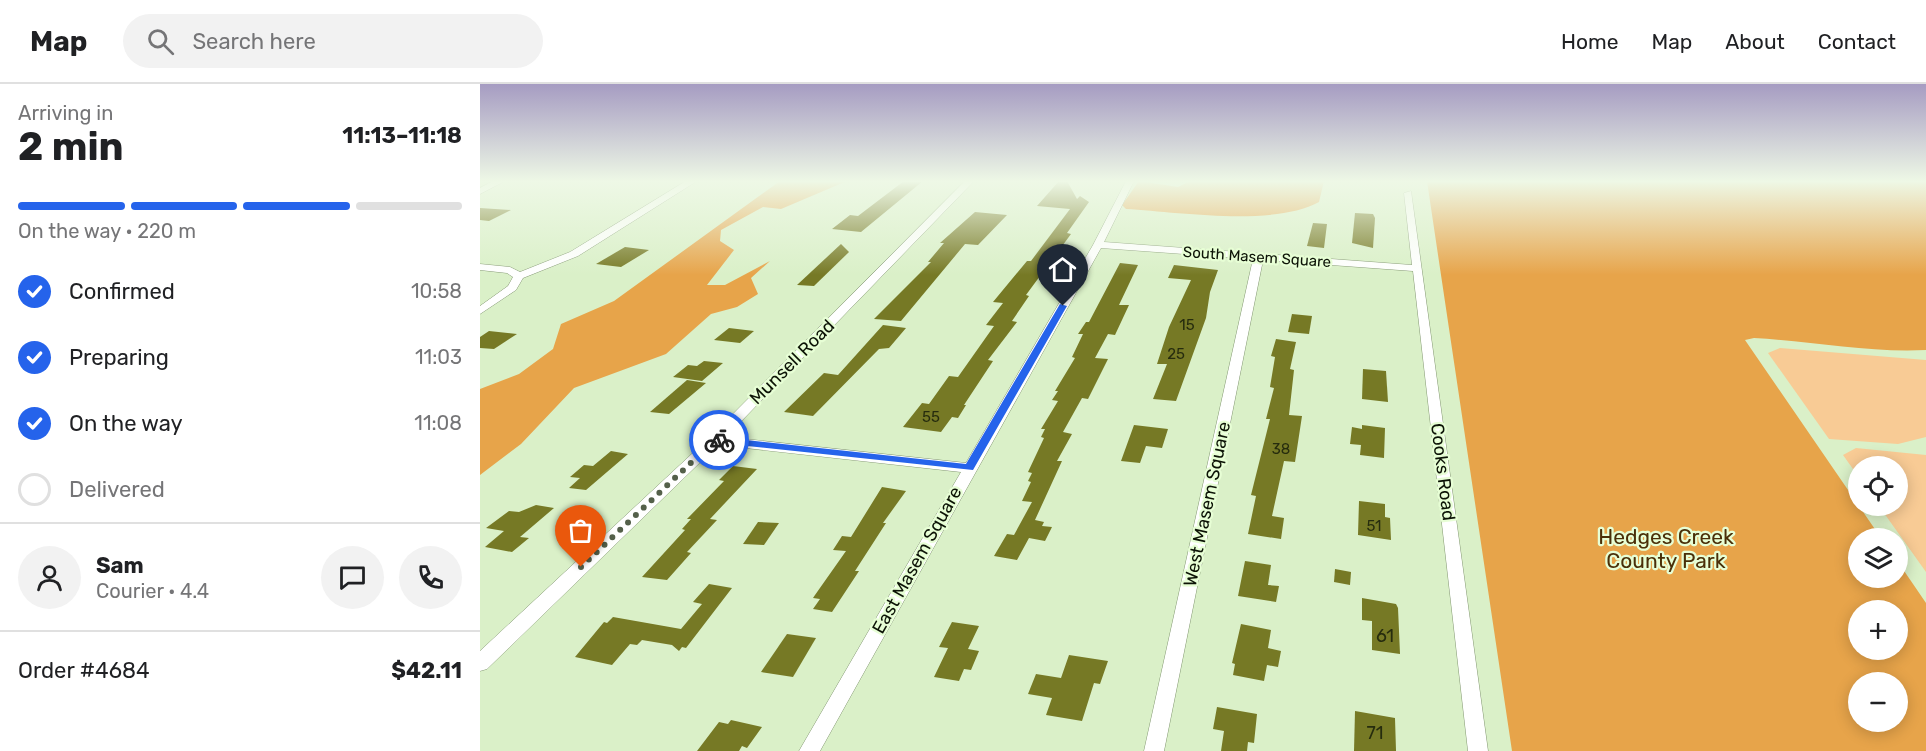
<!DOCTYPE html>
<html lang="en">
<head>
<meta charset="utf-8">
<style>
  body { margin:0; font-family:Rubik,sans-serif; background:#f2f2f2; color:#202124; height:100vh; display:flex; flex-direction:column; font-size:22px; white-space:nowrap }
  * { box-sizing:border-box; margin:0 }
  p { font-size:20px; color:#757577 }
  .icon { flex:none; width:33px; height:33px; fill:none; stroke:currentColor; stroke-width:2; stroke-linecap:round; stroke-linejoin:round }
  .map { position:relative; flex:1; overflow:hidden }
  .side { display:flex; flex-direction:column; background:#fff; width:480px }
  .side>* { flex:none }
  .tools { position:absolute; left:1368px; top:372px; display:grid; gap:12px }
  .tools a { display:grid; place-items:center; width:60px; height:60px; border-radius:50%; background:#fff; box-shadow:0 3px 15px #0003; font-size:30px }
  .pin { position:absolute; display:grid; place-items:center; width:51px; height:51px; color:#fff; margin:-62px -26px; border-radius:50% 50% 50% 0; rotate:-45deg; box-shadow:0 0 6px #0007 }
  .pin .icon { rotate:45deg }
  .courier { position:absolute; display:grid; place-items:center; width:60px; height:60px; margin:-30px; border:4px solid #2563eb; border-radius:50%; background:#fff; color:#222; box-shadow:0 2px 8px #0007 }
  .summary em { font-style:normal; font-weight:700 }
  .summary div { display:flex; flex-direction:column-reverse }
  .summary { display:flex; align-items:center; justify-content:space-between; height:102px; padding:0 18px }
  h1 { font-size:39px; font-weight:700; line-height:45px }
  .bar { display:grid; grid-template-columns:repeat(4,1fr); gap:9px 6px; align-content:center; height:72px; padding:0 18px }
  .bar i { height:8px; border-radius:4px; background:#e0e0e0 }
  .bar .active { background:#2563eb }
  .bar p { grid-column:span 4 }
  .line { display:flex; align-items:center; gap:15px; padding:0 18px; border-top:2px solid #e0e0e0 }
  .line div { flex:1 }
  .round { display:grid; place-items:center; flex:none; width:63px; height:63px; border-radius:32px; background:#f2f2f2 }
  ol { padding:0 18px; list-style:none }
  li { display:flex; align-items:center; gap:18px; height:66px }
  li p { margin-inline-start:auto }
  li .icon { padding:6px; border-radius:50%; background:#2563eb; color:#fff; stroke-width:4 }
  li:last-child { color:#757577 }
  li i { width:33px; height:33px; border:3px solid #e0e0e0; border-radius:50% }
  header { display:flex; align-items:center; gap:36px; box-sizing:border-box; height:84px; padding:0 30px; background:#fff; border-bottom:2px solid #e0e0e0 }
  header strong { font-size:28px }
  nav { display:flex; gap:33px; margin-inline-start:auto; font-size:21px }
  .search { width:420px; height:54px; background:#f2f2f2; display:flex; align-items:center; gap:15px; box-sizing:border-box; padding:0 21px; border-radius:33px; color:#757577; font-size:22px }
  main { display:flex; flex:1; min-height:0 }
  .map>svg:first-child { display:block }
</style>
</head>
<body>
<header>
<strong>Map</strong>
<div class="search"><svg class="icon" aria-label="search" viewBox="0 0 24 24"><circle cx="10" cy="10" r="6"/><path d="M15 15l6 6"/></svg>Search here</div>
<nav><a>Home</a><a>Map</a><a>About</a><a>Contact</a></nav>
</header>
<main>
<section class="side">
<div class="summary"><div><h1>2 min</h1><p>Arriving in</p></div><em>11:13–11:18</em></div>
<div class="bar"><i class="active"></i><i class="active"></i><i class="active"></i><i></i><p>On the way · 220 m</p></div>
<ol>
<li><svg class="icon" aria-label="check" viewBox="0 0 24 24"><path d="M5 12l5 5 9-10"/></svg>Confirmed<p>10:58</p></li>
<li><svg class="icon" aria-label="check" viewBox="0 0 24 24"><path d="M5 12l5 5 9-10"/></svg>Preparing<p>11:03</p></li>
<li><svg class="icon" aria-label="check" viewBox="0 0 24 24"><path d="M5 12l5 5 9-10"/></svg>On the way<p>11:08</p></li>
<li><i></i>Delivered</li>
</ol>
<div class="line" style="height:108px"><a class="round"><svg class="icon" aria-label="person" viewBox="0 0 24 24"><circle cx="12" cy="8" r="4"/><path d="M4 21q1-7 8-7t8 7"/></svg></a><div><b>Sam</b><p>Courier · 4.4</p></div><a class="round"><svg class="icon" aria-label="chat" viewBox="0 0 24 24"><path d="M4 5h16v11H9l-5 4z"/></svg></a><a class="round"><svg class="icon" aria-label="phone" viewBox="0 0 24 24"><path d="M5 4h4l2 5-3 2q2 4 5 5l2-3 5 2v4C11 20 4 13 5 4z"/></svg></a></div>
<div class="line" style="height:78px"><div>Order #4684</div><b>$42.11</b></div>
</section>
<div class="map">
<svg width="1446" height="667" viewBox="0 0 1446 667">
  <rect width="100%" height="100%" fill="#daf0c8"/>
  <!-- green -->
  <g fill="#f8cb95">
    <polygon points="1300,264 1446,276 1446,353 1418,360 1349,355 1288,269"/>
    <polygon points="1376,364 1446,371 1446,488 1399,422 1418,422 1418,382 1378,382 1378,392 1363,371"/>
  </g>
  <!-- forest -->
  <g fill="#e7a44a" fill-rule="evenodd">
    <polygon points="300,97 367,97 301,125 283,123 241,146 240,157 254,166 227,201 245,201 290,177 271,194 278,210 257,223 231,230 186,270 94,304 41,360 0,391 0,305 39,290 73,265 81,240 134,217"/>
    <path d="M659,97l39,6 12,-6h134l-5,21c-46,25 -140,10 -193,7l-4,-4z"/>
    <path d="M947,97h499v169c-57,3 -115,-9 -172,-12l-9,2 136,198h-23v40h40v-16l28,41v148h-414zM1378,526h40v40h-40zM1378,598h40v40h-40z"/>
  </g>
  <!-- building -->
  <g fill="#767925">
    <polygon points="424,97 443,97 381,148 352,145 370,131 378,132"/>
    <polygon points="579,97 587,97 597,115 600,112 609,118 587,149 591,150 546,211 549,212 532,237 537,238 508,276 513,277 484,321 486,321 478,334 472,333 461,348 423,343 442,319 449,320 469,292 478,293 514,242 506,241 523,219 513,218 547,177 551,177 590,125 557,122"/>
    <polygon points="0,124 31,126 9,137 0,136"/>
    <polygon points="495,128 527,131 498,161 485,160 421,237 394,235 451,178 448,178 464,159 460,159"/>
    <polygon points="875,129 893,130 895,134 893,164 872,159"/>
    <polygon points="833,139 847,140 844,164 827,162"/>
    <polygon points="361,160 369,168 334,202 317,201"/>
    <polygon points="145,163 169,166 141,183 116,180"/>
    <polygon points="640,179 658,181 639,221 649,221 635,251 628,250 615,274 628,275 608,315 602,314 583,348 592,350 577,377 582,377 555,436 564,438 562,442 572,443 565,457 549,454 537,476 514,472 527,450 534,451 552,418 542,417 551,398 548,397 552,389 548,388 564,354 561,353 565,345 561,345 578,317 572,316 578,307 575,307 595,274 592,273 603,250 598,250 606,238 609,238"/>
    <polygon points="694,181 738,186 730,208 726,234 696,317 673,315 687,280 677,280 689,243 711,196 688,194"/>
    <polygon points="812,230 832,232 829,250 808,248"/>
    <polygon points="403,241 426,244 409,264 399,265 333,332 304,328 344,289 358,291"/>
    <polygon points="249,244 274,247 260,259 234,256"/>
    <polygon points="9,247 37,250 14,265 0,264 0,253"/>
    <polygon points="796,255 816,258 810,285 814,286 809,331 822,332 815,378 804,377 792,432 804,434 801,455 768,450 776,412 771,411 790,335 786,335 794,304 790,303 795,273 791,272"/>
    <polygon points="224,277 243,279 222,297 193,293 208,281 217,282"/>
    <polygon points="883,285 906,287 908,318 882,315"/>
    <polygon points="207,296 226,299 189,330 170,328"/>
    <polygon points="654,341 688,345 682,364 666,362 660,379 641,377"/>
    <polygon points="882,341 905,344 904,374 880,371 881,361 870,360 872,343 882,345"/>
    <polygon points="131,367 148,370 106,406 89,404 100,394 90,393 104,381 113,382"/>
    <polygon points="253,382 277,385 230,435 237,436 207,468 211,469 187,496 162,493 205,446 202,445 211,435 207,435 244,397 239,396"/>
    <polygon points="402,403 426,407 403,439 406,439 375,487 379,487 352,528 333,525 340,515 333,514 335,511 366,467 353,466 362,452 371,453"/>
    <polygon points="879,417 905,420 905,433 910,434 911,456 878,451"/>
    <polygon points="56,421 74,424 40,453 49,454 32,468 5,463 24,447 6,444 29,427 39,428"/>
    <polygon points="278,438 299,439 284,461 263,460"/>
    <polygon points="765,477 791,481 788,501 799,502 796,518 758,512"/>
    <polygon points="855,485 871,488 870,501 854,498"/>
    <polygon points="229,500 252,504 206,564 202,563 199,567 192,561 162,556 157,561 150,560 132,581 95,573 124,538 127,539 133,533 201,545 222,520 213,518"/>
    <polygon points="882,514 916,520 918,524 920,570 892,566 892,537 882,536"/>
    <polygon points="472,538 499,542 488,565 499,567 491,586 484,585 479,597 454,593 468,564 459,563"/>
    <polygon points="761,540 791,546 788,564 801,567 798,583 787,581 784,597 753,591 755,580 752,579"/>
    <polygon points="307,550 336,554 313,593 281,588"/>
    <polygon points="589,571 628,577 620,600 614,599 602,637 566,631 572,614 548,610 556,590 581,594"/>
    <polygon points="737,623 777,630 774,659 768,658 767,667 741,667 744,647 733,645"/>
    <polygon points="875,627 915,634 916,667 874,667"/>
    <polygon points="251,636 282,643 267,664 262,662 259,667 217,667 239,638 248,640"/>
  </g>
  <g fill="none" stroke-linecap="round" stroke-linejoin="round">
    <!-- street casing -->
    <g stroke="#839772" stroke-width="1">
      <g id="street">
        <polygon points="13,97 25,97 0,110 0,104"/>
        <polygon points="206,97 217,97 98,172 43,194 36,206 0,230 0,222 28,202 33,193 27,189 0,186 0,180 30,183 40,188 90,168"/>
        <polygon points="485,97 494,97 246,353 486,379 613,161 646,97 654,97 624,158 932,181 924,109 931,107 1008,667 988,667 933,187 783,176 684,667 664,667 773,175 621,164 340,667 319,667 481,388 238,361 7,585 0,587 0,567 230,353"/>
      </g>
    </g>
    <!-- street -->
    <use href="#street" fill="#fff" fill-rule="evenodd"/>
  </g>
  <!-- sky -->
  <linearGradient id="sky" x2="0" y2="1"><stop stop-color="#a69cc2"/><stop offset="0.51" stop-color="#eef8e6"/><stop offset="1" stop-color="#eef8e6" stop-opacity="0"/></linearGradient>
  <rect width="1446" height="191" fill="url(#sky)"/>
  <!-- route -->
  <polygon fill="#2563eb" points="580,220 587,222 493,386 239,359 234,356 239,353 486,380"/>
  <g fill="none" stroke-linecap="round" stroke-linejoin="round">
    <!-- done -->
    <polyline stroke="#54604a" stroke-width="6" stroke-dasharray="0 10.8" points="101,483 235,356 239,356"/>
  </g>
  <g text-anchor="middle" stroke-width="4.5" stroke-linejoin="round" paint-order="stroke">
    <!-- far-street labels -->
    <g font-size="15" fill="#0c1306" stroke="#e7fed5">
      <text transform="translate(777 173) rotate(4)" y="5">South Masem Square</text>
    </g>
    <!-- number labels -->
    <g font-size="15" fill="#262c0e">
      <text x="707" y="246">15</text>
      <text x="696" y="275">25</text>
      <text x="451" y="338">55</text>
      <text x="801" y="370">38</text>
      <text x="894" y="447">51</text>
    </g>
    <!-- street labels -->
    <g font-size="18" fill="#0c1306" stroke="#e7fed5">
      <text transform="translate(312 278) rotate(-45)" y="6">Munsell Road</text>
      <text transform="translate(963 388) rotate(83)" y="6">Cooks Road</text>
      <text transform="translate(727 420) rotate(-78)" y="6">West Masem Square</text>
      <text transform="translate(437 476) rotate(-61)" y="6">East Masem Square</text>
    </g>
    <!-- near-number labels -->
    <g font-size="18" fill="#262c0e">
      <text x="905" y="558">61</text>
      <text x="895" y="655">71</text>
    </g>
    <!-- near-park labels -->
    <g font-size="21" fill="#4a2f08" stroke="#e7fed5">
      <text x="1186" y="460">Hedges Creek<tspan x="1186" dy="24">County Park</tspan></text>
    </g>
  </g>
</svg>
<div class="tools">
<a><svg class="icon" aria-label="locate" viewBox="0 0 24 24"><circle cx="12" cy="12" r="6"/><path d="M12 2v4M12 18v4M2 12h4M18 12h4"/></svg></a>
<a><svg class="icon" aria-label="layers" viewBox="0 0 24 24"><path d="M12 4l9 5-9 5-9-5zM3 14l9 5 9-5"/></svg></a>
<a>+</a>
<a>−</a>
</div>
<div class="pin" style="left:101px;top:483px;background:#ea580c"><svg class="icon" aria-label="bag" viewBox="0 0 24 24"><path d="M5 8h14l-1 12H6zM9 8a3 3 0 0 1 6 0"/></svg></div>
<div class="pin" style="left:583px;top:222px;background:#1f2937"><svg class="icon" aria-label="home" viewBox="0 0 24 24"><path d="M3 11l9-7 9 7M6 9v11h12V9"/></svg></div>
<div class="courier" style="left:239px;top:356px"><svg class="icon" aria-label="bike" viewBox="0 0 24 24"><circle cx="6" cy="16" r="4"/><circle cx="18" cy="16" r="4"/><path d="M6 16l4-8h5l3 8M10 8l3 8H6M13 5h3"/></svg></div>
</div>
</main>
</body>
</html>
